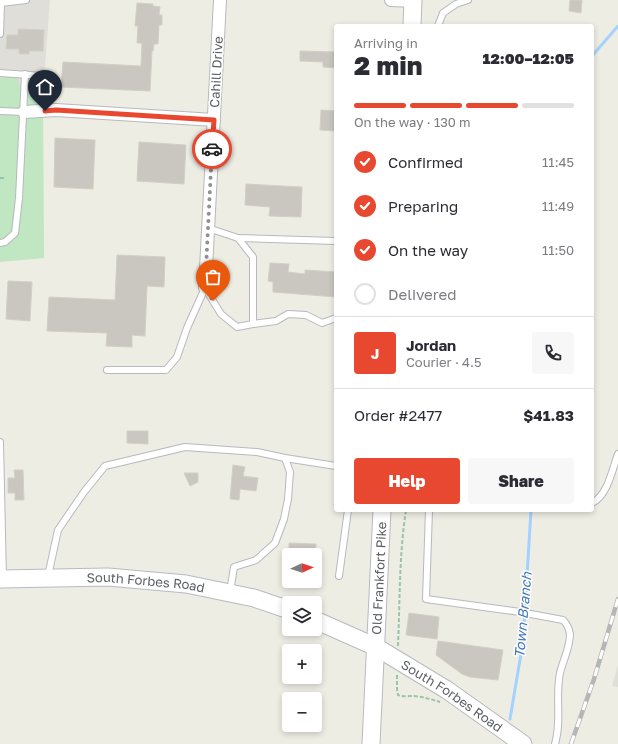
<!DOCTYPE html>
<html lang="en">
<head>
<meta charset="utf-8">
<style>
  body { margin:0; font-family:"Golos Text",sans-serif; background:#f7f7f7; color:#2b2b33; height:100vh; display:flex; flex-direction:column; font-size:15px; white-space:nowrap }
  * { box-sizing:border-box; margin:0 }
  p { font-size:13px; color:#7c7c81 }
  .icon { flex:none; width:22px; height:22px; fill:none; stroke:currentColor; stroke-width:2; stroke-linecap:round; stroke-linejoin:round }
  .map { position:relative; flex:1; overflow:hidden }
  .details { position:absolute; left:334px; top:24px; width:260px; height:488px; display:flex; flex-direction:column; background:#fff; border-radius:4px; box-shadow:0 2px 6px #0003 }
  .details>* { flex:none }
  .needle { width:26px; rotate:87deg }
  .tools { position:absolute; left:282px; top:548px; display:grid; gap:8px }
  .tools a { display:grid; place-items:center; width:40px; height:40px; border-radius:4px; background:#fff; box-shadow:0 2px 6px #0003; font-size:20px }
  .pin { position:absolute; display:grid; place-items:center; width:34px; height:34px; color:#fff; margin:-41px -17px; border-radius:50% 50% 50% 0; rotate:-45deg; box-shadow:0 0 4px #0007 }
  .pin .icon { rotate:45deg }
  .courier { position:absolute; display:grid; place-items:center; width:40px; height:40px; margin:-20px; border:3px solid #e94830; border-radius:50%; background:#fff; color:#222; box-shadow:0 1px 5px #0007 }
  .headline em { font-style:normal; font-weight:800 }
  .headline div { display:flex; flex-direction:column-reverse }
  .headline { display:flex; align-items:center; justify-content:space-between; height:68px; padding:0 20px }
  h1 { font-size:26px; font-weight:800; line-height:30px }
  .bar { display:grid; grid-template-columns:repeat(4,1fr); gap:6px 4px; align-content:center; height:48px; padding:0 20px }
  .bar i { height:5px; border-radius:3px; background:#e1e1e2 }
  .bar .active { background:#e94830 }
  .bar p { grid-column:span 4 }
  .line { display:flex; align-items:center; gap:10px; padding:0 20px; border-top:1px solid #e1e1e2 }
  .line div { flex:1 }
  .round { display:grid; place-items:center; flex:none; width:42px; height:42px; border-radius:4px; background:#f7f7f7 }
  ol { padding:0 20px; list-style:none }
  li { display:flex; align-items:center; gap:12px; height:44px }
  li p { margin-inline-start:auto }
  li .icon { padding:4px; border-radius:50%; background:#e94830; color:#fff; stroke-width:4 }
  li:last-child { color:#7c7c81 }
  li i { width:22px; height:22px; border:2px solid #e1e1e2; border-radius:50% }
  .button { display:flex; gap:8px; margin-top:auto; padding:8px 20px }
  .button a { flex:1; height:46px; border-radius:4px; background:#e94830; color:#fff; font-size:16px; font-weight:800; line-height:46px; text-align:center }
  .button a+a { background:#f7f7f7; color:#2b2b33 }
  .map>svg:first-child { display:block }
</style>
</head>
<body>
<div class="map">
<svg width="618" height="744" viewBox="0 0 618 744">
  <rect width="100%" height="100%" fill="#eeede4"/>
  <!-- industrial -->
  <g fill="#e0ded8">
    <polygon points="0,0 50,0 43,92 21,93 0,78"/>
    <polygon points="618,665 618,687 612,686"/>
  </g>
  <!-- green -->
  <polygon fill="#c0e6c2" points="17,75 21,93 43,92 44,258 0,262 0,78"/>
  <g fill="none" stroke-linecap="round" stroke-linejoin="round">
    <!-- stream -->
    <g stroke="#a4d2ff" stroke-width="3">
      <polyline points="592,56 618,26"/>
      <polyline points="510,719 523,642 531,510"/>
    </g>
  </g>
  <!-- building -->
  <g fill="#cac7c1" stroke="#d3cfc2">
    <polygon points="570,0 582,0 581,13 569,11"/>
    <polygon points="137,3 153,4 153,6 160,7 159,15 162,15 162,25 159,25 158,44 154,44 153,51 152,51 150,91 61,87 63,62 141,66 142,43 137,43 138,26 135,26"/>
    <polygon points="18,29 44,30 43,51 29,51 29,54 19,54 19,49 6,49 7,35 18,35"/>
    <polygon points="300,51 336,52 336,68 323,67 323,62 300,61"/>
    <polygon points="321,110 336,111 336,131 320,130"/>
    <polygon points="55,138 95,140 93,189 54,187"/>
    <polygon points="139,142 186,145 184,184 137,181"/>
    <polygon points="246,184 302,187 301,217 269,216 270,207 245,205"/>
    <polygon points="117,255 165,257 164,287 147,286 145,336 132,335 132,347 106,346 107,333 47,331 49,297 115,300"/>
    <polygon points="270,263 289,264 288,272 305,274 305,270 336,272 336,297 273,292 273,282 268,281"/>
    <polygon points="8,281 32,282 30,321 6,319"/>
    <polygon points="127,431 148,431 148,444 127,443"/>
    <polygon points="233,465 245,467 243,476 258,478 256,491 240,489 239,500 230,499"/>
    <polygon points="14,470 23,470 24,500 15,500 15,493 8,493 8,478 15,478"/>
    <polygon points="184,473 198,473 198,482 190,486"/>
    <polygon points="289,543 316,544 315,555 289,555"/>
    <polygon points="409,613 439,617 437,639 406,635"/>
    <polygon points="438,641 503,650 498,680 470,677 462,674 436,655"/>
  </g>
  <g fill="none" stroke-linecap="round" stroke-linejoin="round">
    <!-- service casing -->
    <g stroke="#b6b9be" stroke-width="8">
      <g id="service">
        <polyline points="438,26 443,13 456,4 468,0"/>
        <polyline points="0,34 1,3 26,0"/>
        <polyline points="0,73 43,76"/>
        <polyline points="0,111 24,112"/>
        <polyline points="238,238 336,241"/>
        <polyline points="0,243 5,242 15,233 19,198 25,74"/>
        <polyline points="205,288 221,314 237,327 253,324 253,257 238,238 208,228"/>
        <polyline points="253,324 276,321 288,314 306,315 322,323 336,318"/>
        <polyline points="107,370 166,370 177,357 187,328 205,288"/>
        <polyline points="0,442 3,578"/>
        <polyline points="285,458 336,466"/>
        <path d="M592,503c16,-8 20,-33 26,-49"/>
        <path d="M429,510l-3,89 94,13 43,8c4,4 6,8 7,14 0,14 -7,26 -10,39 -5,23 2,48 -5,71"/>
        <polyline points="48,576 58,530 84,492 105,466 185,447 257,452 285,458 290,472 288,499 284,519 275,543 256,560 234,567 230,592"/>
        <polyline points="339,576 348,510"/>
      </g>
    </g>
    <!-- minor casing -->
    <g stroke="#b6b9be" stroke-width="14">
      <g id="minor">
        <polyline points="391,0 413,1"/>
        <polyline points="24,112 56,110 214,120"/>
        <polyline points="205,288 220,0"/>
      </g>
    </g>
    <!-- secondary casing -->
    <g stroke="#b7bac0" stroke-width="19">
      <g id="secondary">
        <polyline points="412,26 413,0"/>
        <path id="s1" d="M0,579l108,-2 78,7 68,14 35,12"/>
        <path id="s2" d="M315,620l61,27 71,43 76,54"/>
        <path id="s3" d="M371,744l11,-234"/>
      </g>
    </g>
    <!-- path -->
    <g stroke="#98c5a7" stroke-width="2" stroke-dasharray="4 2" stroke-linecap="butt">
      <polyline points="0,178 5,178"/>
      <path d="M398,646c2,-45 1,-91 8,-136"/>
      <path d="M397,675v15l1,5c5,2 11,1 16,1 9,1 17,3 26,6"/>
    </g>
    <!-- service -->
    <use href="#service" stroke="#fff" stroke-width="6"/>
    <!-- minor -->
    <use href="#minor" stroke="#fff" stroke-width="12"/>
    <!-- secondary -->
    <use href="#secondary" stroke="#fff" stroke-width="17"/>
    <!-- rail casing -->
    <g stroke="#b5b6b6" stroke-width="4.5">
      <polyline id="rail" points="571,744 594,679 618,599"/>
    </g>
    <!-- rail -->
    <use href="#rail" stroke="#fff" stroke-width="3" stroke-dasharray="9" stroke-linecap="butt"/>
  </g>
  <g fill="none" stroke-linecap="round" stroke-linejoin="round">
    <!-- done -->
    <polyline stroke="#8f9191" stroke-width="4" stroke-dasharray="0 7.2" points="212,149 205,288 213,301"/>
    <!-- route -->
    <polyline stroke="#e94830" stroke-width="5" points="45,111 56,110 214,120 212,149"/>
  </g>
  <g text-anchor="middle" stroke-width="3" stroke-linejoin="round" paint-order="stroke">
    <!-- street labels -->
    <g font-size="13" fill="#5c5f64" stroke="#fff">
      <text transform="translate(216 72) rotate(-87)" y="5">Cahill Drive</text>
      <text dy="5" stroke="none"><textPath href="#s3" startOffset="166">Old Frankfort Pike</textPath></text>
      <text dy="5" stroke="none"><textPath href="#s1" startOffset="146">South Forbes Road</textPath></text>
      <text dy="5" stroke="none"><textPath href="#s2" startOffset="157">South Forbes Road</textPath></text>
    </g>
    <!-- water labels -->
    <g font-size="14" font-style="italic" fill="#4377ba" stroke="#fff">
      <text transform="translate(523 615) rotate(-85)" y="5">Town Branch</text>
    </g>
  </g>
</svg>
<div class="tools">
<a><svg class="needle" viewBox="-14 -14 28 28"><path d="M0-13l5 13h-10z" fill="#e53935"/><path d="M0 13l5-13h-10z" fill="#7c7c81"/></svg></a>
<a><svg class="icon" aria-label="layers" viewBox="0 0 24 24"><path d="M12 4l9 5-9 5-9-5zM3 14l9 5 9-5"/></svg></a>
<a>+</a>
<a>−</a>
</div>
<div class="pin" style="left:213px;top:301px;background:#ea580c"><svg class="icon" aria-label="bag" viewBox="0 0 24 24"><path d="M5 8h14l-1 12H6zM9 8a3 3 0 0 1 6 0"/></svg></div>
<div class="pin" style="left:45px;top:111px;background:#1f2937"><svg class="icon" aria-label="home" viewBox="0 0 24 24"><path d="M3 11l9-7 9 7M6 9v11h12V9"/></svg></div>
<div class="courier" style="left:212px;top:149px"><svg class="icon" aria-label="car" viewBox="0 0 24 24"><path d="M5 17H2v-5l4-1 3-4h7l3 4 3 1v5h-3M9 17h6M6 11h13"/><circle cx="7" cy="17" r="2"/><circle cx="17" cy="17" r="2"/></svg></div>
<section class="details">
<div class="headline"><div><h1>2 min</h1><p>Arriving in</p></div><em>12:00–12:05</em></div>
<div class="bar"><i class="active"></i><i class="active"></i><i class="active"></i><i></i><p>On the way · 130 m</p></div>
<ol>
<li><svg class="icon" aria-label="check" viewBox="0 0 24 24"><path d="M5 12l5 5 9-10"/></svg>Confirmed<p>11:45</p></li>
<li><svg class="icon" aria-label="check" viewBox="0 0 24 24"><path d="M5 12l5 5 9-10"/></svg>Preparing<p>11:49</p></li>
<li><svg class="icon" aria-label="check" viewBox="0 0 24 24"><path d="M5 12l5 5 9-10"/></svg>On the way<p>11:50</p></li>
<li><i></i>Delivered</li>
</ol>
<div class="line" style="height:72px"><b class="round" style="background:#e94830;color:#fff">J</b><div><b>Jordan</b><p>Courier · 4.5</p></div><a class="round"><svg class="icon" aria-label="phone" viewBox="0 0 24 24"><path d="M5 4h4l2 5-3 2q2 4 5 5l2-3 5 2v4C11 20 4 13 5 4z"/></svg></a></div>
<div class="line" style="height:52px"><div>Order #2477</div><b>$41.83</b></div>
<div class="button"><a>Help</a><a>Share</a></div>
</section>
</div>
</body>
</html>
